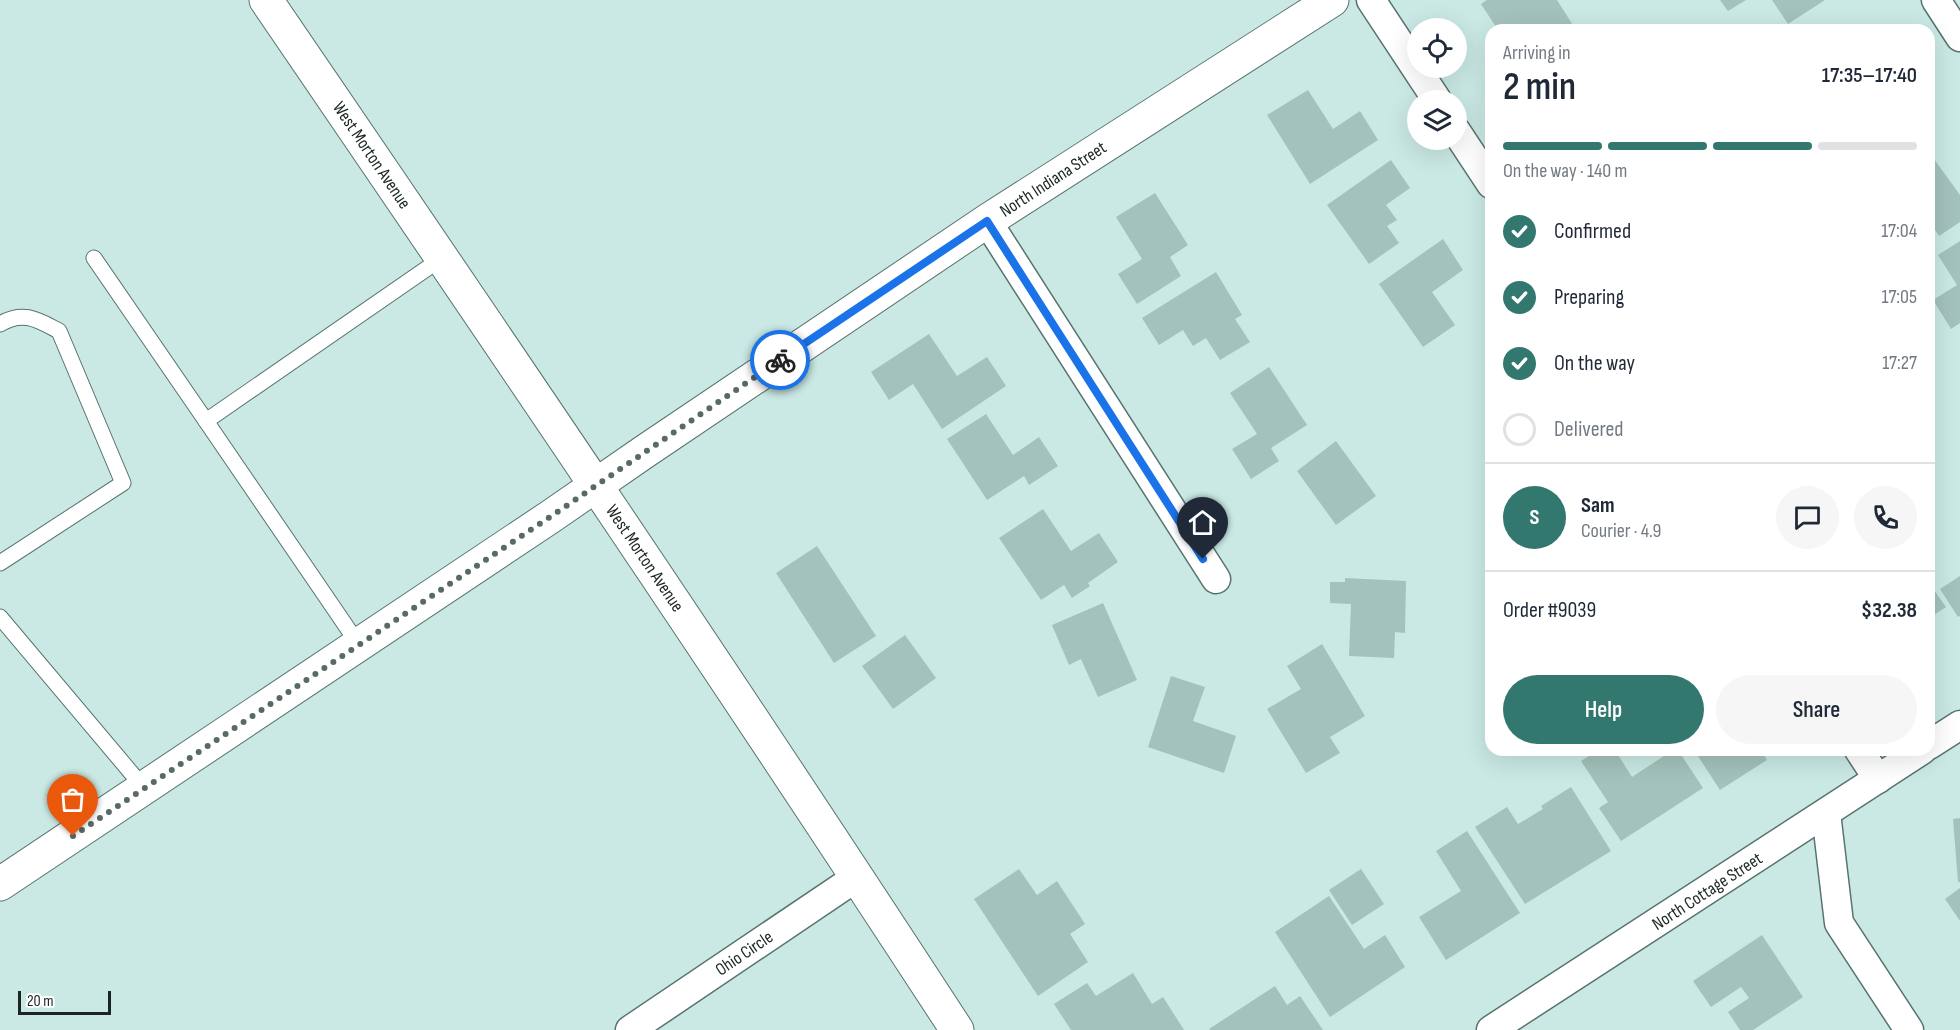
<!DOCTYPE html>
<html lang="en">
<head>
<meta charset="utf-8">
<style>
  body { margin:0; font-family:"Sofia Sans Condensed",sans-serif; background:#f6f6f7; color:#1f2937; height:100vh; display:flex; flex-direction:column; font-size:22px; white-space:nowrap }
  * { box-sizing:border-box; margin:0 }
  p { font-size:20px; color:#747a83 }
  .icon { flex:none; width:33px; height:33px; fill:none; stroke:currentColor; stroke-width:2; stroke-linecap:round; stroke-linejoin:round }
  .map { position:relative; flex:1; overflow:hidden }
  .panel { position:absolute; left:1485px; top:24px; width:450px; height:732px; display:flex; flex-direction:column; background:#fff; border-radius:18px; box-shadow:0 6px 24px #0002 }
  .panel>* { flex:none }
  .fabs { position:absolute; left:1407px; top:18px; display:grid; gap:12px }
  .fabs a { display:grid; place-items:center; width:60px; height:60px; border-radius:50%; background:#fff; box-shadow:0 6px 24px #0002; font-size:30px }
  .scale { position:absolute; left:18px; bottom:15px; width:93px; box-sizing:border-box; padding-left:6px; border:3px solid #1b2624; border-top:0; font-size:16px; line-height:21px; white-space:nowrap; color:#1b2624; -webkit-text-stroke:4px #fff; paint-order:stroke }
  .pin { position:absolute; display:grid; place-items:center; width:51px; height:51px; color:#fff; margin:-62px -26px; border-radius:50% 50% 50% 0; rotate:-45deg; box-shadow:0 0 6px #0007 }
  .pin .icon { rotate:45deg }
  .courier { position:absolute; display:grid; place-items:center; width:60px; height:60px; margin:-30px; border:4px solid #1a73e8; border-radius:50%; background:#fff; color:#222; box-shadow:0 2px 8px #0007 }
  .overview em { font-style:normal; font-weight:600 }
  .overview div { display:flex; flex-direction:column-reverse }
  .overview { display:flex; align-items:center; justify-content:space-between; height:102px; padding:0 18px }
  h1 { font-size:39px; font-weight:600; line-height:45px }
  .bar { display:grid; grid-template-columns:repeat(4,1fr); gap:9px 6px; align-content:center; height:72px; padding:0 18px }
  .bar i { height:8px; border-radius:4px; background:#e0e1e3 }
  .bar .selected { background:#32786e }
  .bar p { grid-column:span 4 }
  .line { display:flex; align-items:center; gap:15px; padding:0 18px; border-top:2px solid #e0e1e3 }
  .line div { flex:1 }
  .round { display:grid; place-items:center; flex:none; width:63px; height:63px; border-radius:32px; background:#f6f6f7 }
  ol { padding:0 18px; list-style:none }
  li { display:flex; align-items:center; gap:18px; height:66px }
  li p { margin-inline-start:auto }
  li .icon { padding:6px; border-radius:50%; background:#32786e; color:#fff; stroke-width:4 }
  li:last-child { color:#747a83 }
  li i { width:33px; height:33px; border:3px solid #e0e1e3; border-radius:50% }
  .cta { display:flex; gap:12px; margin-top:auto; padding:12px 18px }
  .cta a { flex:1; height:69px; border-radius:36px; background:#32786e; color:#fff; font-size:24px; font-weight:600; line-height:69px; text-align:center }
  .cta a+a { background:#f6f6f7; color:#1f2937 }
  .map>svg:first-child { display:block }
</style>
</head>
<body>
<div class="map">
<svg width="1960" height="1030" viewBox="0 0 1960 1030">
  <rect width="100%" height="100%" fill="#cae9e4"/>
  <!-- building -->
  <g fill="#a4c2bc">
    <polygon points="1487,0 1557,0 1576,30 1498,30 1481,4"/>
    <polygon points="1720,0 1746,0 1728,11"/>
    <polygon points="1772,0 1825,0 1788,24"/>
    <polygon points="1308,90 1333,129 1360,111 1378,140 1310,184 1267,115"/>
    <polygon points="1929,152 1960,195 1960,222 1939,236 1929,221"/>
    <polygon points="1391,160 1410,188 1386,205 1397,220 1387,226 1399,243 1369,264 1327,205"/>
    <polygon points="1155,193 1188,245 1170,257 1181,276 1137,304 1118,274 1142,259 1116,217"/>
    <polygon points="1443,239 1463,270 1432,292 1455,325 1423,347 1379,284"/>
    <polygon points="1960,241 1960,323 1951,329 1933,300 1957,285 1938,255"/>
    <polygon points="1216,272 1242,315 1235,319 1250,342 1220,360 1206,338 1193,346 1183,330 1159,345 1142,318"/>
    <polygon points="929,334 957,376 987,357 1006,386 942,429 913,384 889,400 871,372"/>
    <polygon points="1269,367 1307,425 1271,448 1279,461 1251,479 1232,449 1257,434 1230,393"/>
    <polygon points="986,414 1013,455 1039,437 1058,466 1029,485 1024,476 987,500 947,439"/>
    <polygon points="1336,441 1376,496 1336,525 1297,471"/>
    <polygon points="1043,509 1071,551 1099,533 1118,562 1088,583 1090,586 1072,598 1064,585 1041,600 999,538"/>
    <polygon points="817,546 876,636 834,663 776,573"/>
    <polygon points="1960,576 1960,616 1958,617 1940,589"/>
    <polygon points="1345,578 1406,581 1405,633 1395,632 1394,658 1349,656 1351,604 1330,603 1330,582 1345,582"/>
    <polygon points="1929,583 1946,607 1929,618"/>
    <polygon points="1103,603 1137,680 1098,697 1081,659 1069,665 1052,625"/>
    <polygon points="905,635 936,678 893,709 862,666"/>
    <polygon points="1322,644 1365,716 1330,737 1340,753 1306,773 1267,709 1301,689 1287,666"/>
    <polygon points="1171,676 1205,687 1193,721 1236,736 1224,773 1148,747"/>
    <polygon points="1598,750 1615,750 1632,777 1673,750 1678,750 1703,788 1621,841 1599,808 1608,802 1581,761"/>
    <polygon points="1694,750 1766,750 1762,752 1767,760 1720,790"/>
    <polygon points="1571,787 1611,851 1525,904 1475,827 1507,807 1518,824 1543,809 1541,806"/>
    <polygon points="1960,818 1960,882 1958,882 1953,819"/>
    <polygon points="1467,831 1520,913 1446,960 1419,917 1461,891 1436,851"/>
    <polygon points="1019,869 1037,895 1057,881 1085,924 1070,934 1088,962 1038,996 974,899"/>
    <polygon points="1361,869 1384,904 1352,925 1329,890"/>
    <polygon points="1960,888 1960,921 1945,899"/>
    <polygon points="1329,896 1364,949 1385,935 1405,967 1330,1017 1275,932"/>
    <polygon points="1762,935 1803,997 1753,1030 1740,1030 1728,1012 1749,998 1741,987 1711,1007 1693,981"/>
    <polygon points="1133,973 1152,1004 1163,997 1184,1030 1071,1030 1054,1004 1087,983 1096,996"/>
    <polygon points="1275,986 1287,1005 1300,996 1323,1030 1210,1030 1209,1029"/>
  </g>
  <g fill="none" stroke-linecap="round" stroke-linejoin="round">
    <!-- service casing -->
    <g stroke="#57736e" stroke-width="17">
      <g id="service">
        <polyline points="94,258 206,421"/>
        <path d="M0,324c23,-14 38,-4 59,7l64,152 -123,80"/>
        <polyline points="0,617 144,788"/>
        <polyline points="359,645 206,421 442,258"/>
      </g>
    </g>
    <!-- minor casing -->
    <g stroke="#57736e" stroke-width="31">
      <g id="minor">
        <polyline points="1371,0 1437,100"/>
        <polyline points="1936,0 1960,37"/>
        <polyline points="1456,131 1491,184"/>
        <polyline points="987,221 1216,579"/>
        <polyline points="1929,745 1960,725"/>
        <polyline points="1859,750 1878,779"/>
        <polyline points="1826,813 1839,923 1909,1030"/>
        <polyline points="630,1030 857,877"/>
        <polyline points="1491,1030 1922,750"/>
      </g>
    </g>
    <!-- secondary casing -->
    <g stroke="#57736e" stroke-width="35">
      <g id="secondary">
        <path d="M266,0c233,341 465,683 691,1030"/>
        <polyline points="0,884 550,517 644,452 987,221 1332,0"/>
      </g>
    </g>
    <!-- service -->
    <use href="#service" stroke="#fff" stroke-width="15"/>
    <!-- minor -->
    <use href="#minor" stroke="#fff" stroke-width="28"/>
    <!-- secondary -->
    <use href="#secondary" stroke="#fff" stroke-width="33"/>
  </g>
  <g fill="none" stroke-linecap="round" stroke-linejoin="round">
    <!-- done -->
    <polyline stroke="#586a67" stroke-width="6" stroke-dasharray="0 10.8" points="73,836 550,517 780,360"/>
    <!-- route -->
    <polyline stroke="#1a73e8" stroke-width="8" points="780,360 987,221 1203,559"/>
  </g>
  <g text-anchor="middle" stroke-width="4.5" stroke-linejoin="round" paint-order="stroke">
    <!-- street labels -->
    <g font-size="18" fill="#1b2624" stroke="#fff">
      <text transform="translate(372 155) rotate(56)" y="6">West Morton Avenue</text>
      <text transform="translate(1053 179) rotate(-33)" y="6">North Indiana Street</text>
      <text transform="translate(645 558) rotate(56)" y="6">West Morton Avenue</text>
      <text transform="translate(1707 891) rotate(-33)" y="6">North Cottage Street</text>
      <text transform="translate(744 953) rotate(-34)" y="6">Ohio Circle</text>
    </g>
  </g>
</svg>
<div class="fabs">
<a><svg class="icon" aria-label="locate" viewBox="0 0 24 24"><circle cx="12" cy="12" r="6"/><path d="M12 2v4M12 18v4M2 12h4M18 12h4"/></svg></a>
<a><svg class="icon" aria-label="layers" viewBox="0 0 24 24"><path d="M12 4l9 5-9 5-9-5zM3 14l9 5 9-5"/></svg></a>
</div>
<div class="scale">20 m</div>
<div class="pin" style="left:73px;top:836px;background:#ea580c"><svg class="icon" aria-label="bag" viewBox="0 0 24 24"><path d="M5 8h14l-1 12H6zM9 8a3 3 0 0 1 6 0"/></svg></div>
<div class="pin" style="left:1203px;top:559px;background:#1f2937"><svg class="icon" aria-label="home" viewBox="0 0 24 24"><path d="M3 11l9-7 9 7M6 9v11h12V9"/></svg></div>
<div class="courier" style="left:780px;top:360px"><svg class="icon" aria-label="bike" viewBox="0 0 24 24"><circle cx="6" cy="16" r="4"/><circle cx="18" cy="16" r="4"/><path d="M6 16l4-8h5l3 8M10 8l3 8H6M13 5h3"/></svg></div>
<section class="panel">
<div class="overview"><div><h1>2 min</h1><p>Arriving in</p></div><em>17:35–17:40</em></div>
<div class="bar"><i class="selected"></i><i class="selected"></i><i class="selected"></i><i></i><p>On the way · 140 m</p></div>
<ol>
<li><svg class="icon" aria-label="check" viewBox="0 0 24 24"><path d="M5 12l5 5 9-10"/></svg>Confirmed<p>17:04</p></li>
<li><svg class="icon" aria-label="check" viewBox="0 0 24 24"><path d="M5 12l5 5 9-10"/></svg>Preparing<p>17:05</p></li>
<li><svg class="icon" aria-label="check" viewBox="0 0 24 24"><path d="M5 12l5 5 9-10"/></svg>On the way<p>17:27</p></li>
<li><i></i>Delivered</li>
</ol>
<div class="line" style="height:108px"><b class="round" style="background:#32786e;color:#fff">S</b><div><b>Sam</b><p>Courier · 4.9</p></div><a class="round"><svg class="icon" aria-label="chat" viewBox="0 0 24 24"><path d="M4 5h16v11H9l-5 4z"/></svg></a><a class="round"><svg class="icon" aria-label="phone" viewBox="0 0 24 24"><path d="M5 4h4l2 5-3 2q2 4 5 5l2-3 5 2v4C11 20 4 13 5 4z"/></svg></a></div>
<div class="line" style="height:78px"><div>Order #9039</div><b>$32.38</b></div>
<div class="cta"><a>Help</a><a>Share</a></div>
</section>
</div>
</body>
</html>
